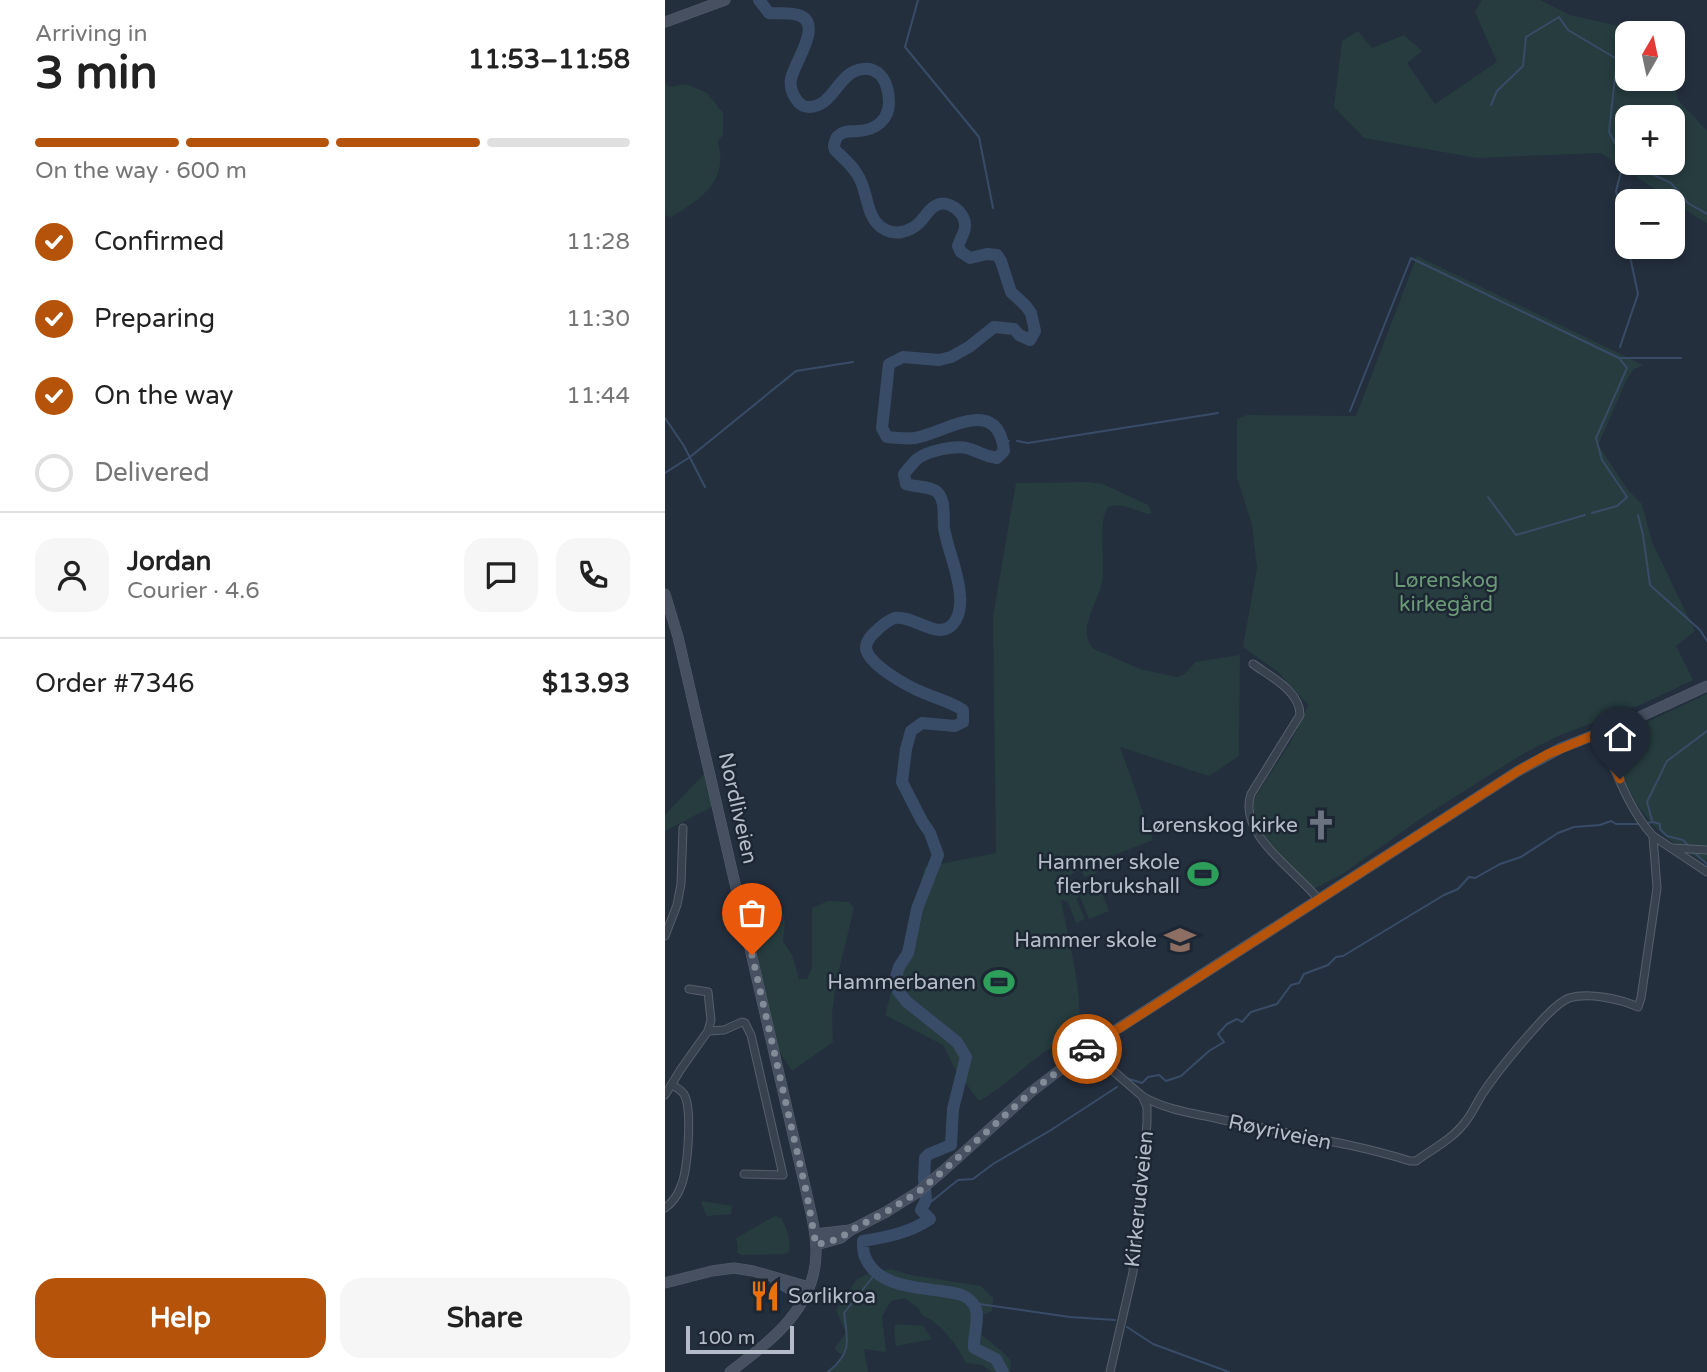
<!DOCTYPE html>
<html lang="en">
<head>
<meta charset="utf-8">
<style>
  body { margin:0; font-family:"Varela Round",sans-serif; background:#f6f6f6; color:#222; height:100vh; display:flex; flex-direction:column; font-size:26px; white-space:nowrap }
  * { box-sizing:border-box; margin:0 }
  p { font-size:23px; color:#767676 }
  .icon { flex:none; width:38px; height:38px; fill:none; stroke:currentColor; stroke-width:2; stroke-linecap:round; stroke-linejoin:round }
  .map { position:relative; flex:1; overflow:hidden }
  .side { display:flex; flex-direction:column; background:#fff; width:665px }
  .side>* { flex:none }
  .needle { width:46px; rotate:9deg }
  .tools { position:absolute; left:950px; top:21px; display:grid; gap:14px }
  .tools a { display:grid; place-items:center; width:70px; height:70px; border-radius:14px; background:#fff; box-shadow:0 4px 10px #0003; font-size:35px }
  .scale { position:absolute; left:21px; bottom:18px; width:108px; box-sizing:border-box; padding-left:7px; border:4px solid #b4bcc9; border-top:0; font-size:19px; line-height:24px; white-space:nowrap; color:#b4bcc9; -webkit-text-stroke:5px #1d2633; paint-order:stroke }
  .pin { position:absolute; display:grid; place-items:center; width:60px; height:60px; color:#fff; margin:-72px -30px; border-radius:50% 50% 50% 0; rotate:-45deg; box-shadow:0 0 7px #0007 }
  .pin .icon { rotate:45deg }
  .courier { position:absolute; display:grid; place-items:center; width:70px; height:70px; margin:-35px; border:5px solid #b45309; border-radius:50%; background:#fff; color:#222; box-shadow:0 2px 9px #0007 }
  .headline em { font-style:normal; font-weight:800 }
  .headline div { display:flex; flex-direction:column-reverse }
  .headline { display:flex; align-items:center; justify-content:space-between; height:119px; padding:0 35px }
  h1 { font-size:46px; font-weight:800; line-height:52px }
  .bar { display:grid; grid-template-columns:repeat(4,1fr); gap:10px 7px; align-content:center; height:84px; padding:0 35px }
  .bar i { height:9px; border-radius:5px; background:#e0e0e0 }
  .bar .active { background:#b45309 }
  .bar p { grid-column:span 4 }
  .line { display:flex; align-items:center; gap:18px; padding:0 35px; border-top:2px solid #e0e0e0 }
  .line div { flex:1 }
  .round { display:grid; place-items:center; flex:none; width:74px; height:74px; border-radius:21px; background:#f6f6f6 }
  ol { padding:0 35px; list-style:none }
  li { display:flex; align-items:center; gap:21px; height:77px }
  li p { margin-inline-start:auto }
  li .icon { padding:7px; border-radius:50%; background:#b45309; color:#fff; stroke-width:4 }
  li:last-child { color:#767676 }
  li i { width:38px; height:38px; border:4px solid #e0e0e0; border-radius:50% }
  .primary-button { display:flex; gap:14px; margin-top:auto; padding:14px 35px }
  .primary-button a { flex:1; height:80px; border-radius:21px; background:#b45309; color:#fff; font-size:28px; font-weight:800; line-height:80px; text-align:center }
  .primary-button a+a { background:#f6f6f6; color:#222 }
  main { display:flex; flex:1; min-height:0 }
  .map>svg:first-child { display:block }
</style>
</head>
<body>
<main>
<section class="side">
<div class="headline"><div><h1>3 min</h1><p>Arriving in</p></div><em>11:53–11:58</em></div>
<div class="bar"><i class="active"></i><i class="active"></i><i class="active"></i><i></i><p>On the way · 600 m</p></div>
<ol>
<li><svg class="icon" aria-label="check" viewBox="0 0 24 24"><path d="M5 12l5 5 9-10"/></svg>Confirmed<p>11:28</p></li>
<li><svg class="icon" aria-label="check" viewBox="0 0 24 24"><path d="M5 12l5 5 9-10"/></svg>Preparing<p>11:30</p></li>
<li><svg class="icon" aria-label="check" viewBox="0 0 24 24"><path d="M5 12l5 5 9-10"/></svg>On the way<p>11:44</p></li>
<li><i></i>Delivered</li>
</ol>
<div class="line" style="height:126px"><a class="round"><svg class="icon" aria-label="person" viewBox="0 0 24 24"><circle cx="12" cy="8" r="4"/><path d="M4 21q1-7 8-7t8 7"/></svg></a><div><b>Jordan</b><p>Courier · 4.6</p></div><a class="round"><svg class="icon" aria-label="chat" viewBox="0 0 24 24"><path d="M4 5h16v11H9l-5 4z"/></svg></a><a class="round"><svg class="icon" aria-label="phone" viewBox="0 0 24 24"><path d="M5 4h4l2 5-3 2q2 4 5 5l2-3 5 2v4C11 20 4 13 5 4z"/></svg></a></div>
<div class="line" style="height:91px"><div>Order #7346</div><b>$13.93</b></div>
<div class="primary-button"><a>Help</a><a>Share</a></div>
</section>
<div class="map">
<svg width="1042" height="1372" viewBox="0 0 1042 1372">
  <rect width="100%" height="100%" fill="#242f3e"/>
  <!-- green -->
  <g fill="#263c3f" fill-rule="evenodd">
    <path d="M817,0h58l30,15 80,18h-23v46h46v-4l5,25 29,31v93l-106,-71 -124,5 -113,-20 -30,-31 8,-66 16,-10 14,17 32,-13 18,16 -15,12 28,41 62,-42 -22,-50zM962,117h46v46h-46z"/>
    <path d="M0,82l4,5 17,-3 21,9 16,20v21l-5,8c11,39 -18,58 -47,75l-6,-2z"/>
    <path d="M752,256l226,109 -9,4 -7,10 -29,66 30,45 14,14 10,38 43,89 -19,15 17,34 -53,25 -82,31 -32,16 -103,65 -79,56 -30,16c-19,-20 -72,-64 -58,-93l36,-56 16,-35 -31,-34 -34,-24 14,-79 -5,-43 -15,-48v-58l10,-4 109,1z"/>
    <path d="M424,482l14,2 45,21 3,5v3l-3,1c-15,-4 -25,-12 -40,-7 -11,16 -2,55 -6,76 -5,22 -26,47 -8,66l46,20 36,8c10,0 12,-9 20,-15l44,-7 -1,101 -30,20 -89,-29 33,93 -59,23 3,10 -13,4 -3,-8 -11,6 9,22 -3,1 9,21 -9,4 -8,-21 -7,-2c4,24 26,109 16,127 -7,14 -27,20 -38,29 -20,15 -38,33 -60,45l-24,-32 -12,-24 -58,-30 40,-148 71,-14 -3,-237 23,-133z"/>
    <path d="M1042,694v166l-6,1c-14,-10 -29,-18 -41,-29 -28,-27 -41,-61 -55,-96l46,-16z"/>
    <polygon points="44,769 52,804 0,831 0,815"/>
    <polygon points="431,879 444,911 424,919 411,887"/>
    <polygon points="115,899 120,922 118,941 127,955 134,979 142,979 147,968 147,908 163,901 184,902 189,908 172,978 167,1013 168,1042 127,1071 112,1048 83,909 83,903 86,901 93,910 98,909 101,901"/>
    <polygon points="37,1201 67,1206 66,1214 42,1216 36,1203"/>
    <path d="M110,1216l6,2c6,10 10,22 8,34l-4,2 -43,1 -5,-2 1,-4 -2,-11z"/>
    <path d="M226,1269l20,6 70,11 12,12 -1,13 -10,4 -2,11 2,9 23,19 6,7 -1,11h-18l-10,-7 -16,-2c-7,-15 -27,-43 -43,-47l-5,-8 -13,-10 -14,3 -9,15 4,36 -22,-3 4,23h-43l11,-7 6,-10 -8,-6 12,-16 -10,-23 21,-31 13,-6z"/>
    <polygon points="231,1324 258,1326 267,1339 231,1346 229,1328"/>
  </g>
  <g fill="none" stroke-linecap="round" stroke-linejoin="round">
    <!-- stream -->
    <g stroke="#394c67" stroke-width="2">
      <polyline points="253,0 240,47 314,137 328,208"/>
      <polyline points="826,105 832,91 858,66 861,37 894,17 903,30 952,59 944,132 959,160 951,191 962,246"/>
      <polyline points="963,163 1006,183 1023,203 1042,214"/>
      <polyline points="955,347 973,294 963,247"/>
      <polyline points="954,358 1016,358"/>
      <polyline points="685,411 746,258 954,358 962,368 931,438 937,460 962,497 952,506 927,513"/>
      <polyline points="0,418 19,446 40,487"/>
      <polyline points="338,440 344,441"/>
      <polyline points="352,441 363,443 553,413"/>
      <polyline points="0,473 25,457 131,371 188,362"/>
      <polyline points="823,497 851,535 920,515"/>
      <polyline points="973,515 978,535 985,585 1035,630 1042,641"/>
      <polyline points="987,820 982,802 1002,761 1042,731"/>
      <polyline points="982,823 988,822 995,824 995,829 1002,836 1018,840 1024,846"/>
      <polyline points="1030,853 1042,864"/>
      <polyline points="464,1079 477,1083 483,1077 494,1075 501,1081 516,1076 544,1051 559,1042 553,1034 562,1024 572,1019 577,1022 586,1012 612,1004 626,985 634,983 639,974 663,965 671,957 678,956 779,895 793,889 804,877 810,878 835,864 856,857 893,833 909,827 935,825 946,821 951,824 973,824"/>
      <polyline points="261,1200 267,1201 293,1180 308,1179 328,1164 386,1130 452,1087"/>
      <polyline points="307,1303 405,1317 450,1320"/>
      <polyline points="462,1327 488,1344 564,1372"/>
      <path d="M163,1372c24,-19 20,-31 16,-59l32,-40"/>
    </g>
    <!-- river -->
    <path stroke="#394c67" stroke-width="12" d="M94,0l10,13c10,1 23,-1 32,3 21,10 -7,47 -10,63 -1,6 1,14 5,20 3,5 7,8 13,8 25,0 29,-36 54,-38 6,-1 10,0 15,4 8,6 11,19 11,29 0,18 -13,28 -31,29 -7,1 -14,-1 -20,5 -3,3 -3,6 -4,10l1,4c7,7 17,15 22,24 11,15 8,41 24,53 13,10 29,5 39,-5 5,-5 9,-13 15,-16 12,-8 31,6 30,20 0,7 -5,13 -7,20l3,6 9,6 17,-4 10,1 4,6 10,31 15,14 5,7 4,18 -5,9 -11,-5 -5,-6 -20,-2 -25,20 -18,10 -12,3 -36,-3 -14,7 -7,64 5,9c9,1 20,2 28,1 32,-6 83,-44 89,13l-7,7c-14,-2 -15,-5 -27,-9 -13,-5 -44,2 -54,11 -4,4 -8,9 -12,14l2,10c9,3 24,2 31,8 9,8 6,25 7,36 4,23 15,45 16,68 1,10 -1,23 -9,30 -15,13 -38,-11 -56,-8 -8,2 -16,10 -22,16 -3,3 -7,8 -7,14 2,17 43,39 58,45 14,6 26,9 39,17v12l-8,4 -33,-3 -11,8 -5,18 -4,33 20,39 8,12 8,22 -21,54 -9,44 -9,14 -4,13 3,11 9,11 50,40 9,15 -13,52 -2,36 -22,9 -4,4 -1,20 2,22 -5,10 9,9c-21,14 -43,18 -67,22 0,5 0,12 2,16 12,29 49,30 76,34 13,2 25,2 33,14 7,11 -1,30 0,43l22,11 7,13"/>
    <!-- street casing -->
    <g stroke="#565f6c" stroke-width="9">
      <g id="street">
        <path d="M588,664c18,13 47,27 47,51l-49,79c-14,41 46,77 68,106"/>
        <path d="M934,733c15,33 29,76 54,103l54,36"/>
        <polyline points="1007,848 1042,850"/>
        <polyline points="0,936 12,905 16,884 18,828"/>
        <polyline points="43,1031 59,1030 77,1022 80,1023 86,1035 118,1175 79,1174"/>
        <polyline points="423,1049 477,1096 482,1107 482,1123 468,1272 445,1372"/>
        <polyline points="0,1095 16,1069 43,1031 46,1020 43,992 24,989"/>
        <path d="M477,1096c22,13 48,17 73,22 64,15 131,23 195,43h6c18,-13 37,-22 50,-40 7,-9 11,-19 17,-28 18,-27 39,-51 61,-75 7,-7 15,-16 25,-20 20,-6 51,1 69,9l3,-9 16,-110 -4,-52"/>
        <path d="M0,1208c8,-6 13,-13 16,-22 7,-17 11,-74 4,-90 -3,-6 -8,-8 -13,-11"/>
      </g>
    </g>
    <!-- secondary casing -->
    <g stroke="#565f6c" stroke-width="11">
      <g id="secondary">
        <polyline points="0,22 60,0"/>
        <path d="M0,594l13,43 129,558c4,19 10,39 9,59 -1,55 -47,88 -86,118"/>
        <polyline points="150,1234 185,1230"/>
        <polyline points="151,1245 176,1238 186,1230 221,1212 253,1192 278,1171 366,1092 429,1044 853,771 896,748 970,719 1042,686"/>
        <polyline points="110,1280 139,1298"/>
        <polyline points="0,1283 47,1271 69,1268 88,1271 144,1287"/>
      </g>
    </g>
    <!-- street -->
    <use href="#street" stroke="#38414e" stroke-width="7"/>
    <!-- secondary -->
    <use href="#secondary" stroke="#465061" stroke-width="10"/>
  </g>
  <g fill="none" stroke-linecap="round" stroke-linejoin="round">
    <!-- done -->
    <polyline stroke="#828b98" stroke-width="7" stroke-dasharray="0 12.6" points="87,955 142,1195 151,1245 176,1238 186,1230 221,1212 253,1192 278,1171 366,1092 422,1049"/>
    <!-- route -->
    <polyline stroke="#b45309" stroke-width="9" points="422,1049 853,771 883,754 934,733 955,779"/>
  </g>
  <!-- icons -->
  <defs>
    <g id="church-bare" transform="scale(2.415)"><path d="M-1.2-6h2.4v3.5h3.3v2.4h-3.3V6h-2.4V-.1h-3.3v-2.4h3.3Z" fill="#6b7280" stroke="#1d2633" stroke-width="2.5" paint-order="stroke"/></g>
    <g id="stadium-bare" transform="scale(2.415)"><path d="M0-5a6.5 5 0 1 0 0 10a6.5 5 0 1 0 0-10ZM-3.5-1.8h7v3.6h-7Z" fill="#2e9e5b" stroke="#1d2633" stroke-width="2.5" paint-order="stroke"/></g>
    <g id="school-bare" transform="scale(2.415)"><path d="M0-5L7-2L0 1L-7-2ZM-4 1L0 2.5L4 1V4Q0 6-4 4Z" fill="#8d6e63" stroke="#1d2633" stroke-width="2.5" paint-order="stroke"/></g>
    <g id="restaurant-bare" transform="scale(2.415)"><path d="M-5-6h1v4h1v-4h1v4h1v-4h1v5L-1.5 .5V6h-2V.5L-5-1ZM5-6V6H3V1.5H1.5Q1.5-4 5-6Z" fill="#e8710a" stroke="#1d2633" stroke-width="2.5" paint-order="stroke"/></g>
  </defs>
  <g fill-rule="evenodd">
    <use href="#church-bare" x="656" y="825"/>
    <use href="#stadium-bare" x="538" y="874"/>
    <use href="#school-bare" x="515" y="940"/>
    <use href="#stadium-bare" x="334" y="982"/>
    <use href="#restaurant-bare" x="100" y="1296"/>
  </g>
  <g text-anchor="middle" stroke-width="5" stroke-linejoin="round" paint-order="stroke">
    <!-- park labels -->
    <g font-size="21" fill="#6b9a76" stroke="#1d2633">
      <text x="781" y="587">Lørenskog<tspan x="781" dy="24">kirkegård</tspan></text>
    </g>
    <!-- street labels -->
    <g font-size="21" fill="#b4bcc9" stroke="#1d2633">
      <text transform="translate(73 808) rotate(77)" y="7">Nordliveien</text>
      <text transform="translate(615 1132) rotate(12)" y="7">Røyriveien</text>
      <text transform="translate(474 1199) rotate(-84)" y="7">Kirkerudveien</text>
    </g>
    <!-- poi labels -->
    <g font-size="21" fill="#b4bcc9" stroke="#1d2633" text-anchor="end">
      <text x="633" y="832">Lørenskog kirke</text>
      <text x="515" y="869">Hammer skole<tspan x="515" dy="24">flerbrukshall</tspan></text>
      <text x="492" y="947">Hammer skole</text>
      <text x="311" y="989">Hammerbanen</text>
      <text x="123" y="1303" text-anchor="start">Sørlikroa</text>
    </g>
  </g>
</svg>
<div class="tools">
<a><svg class="needle" viewBox="-14 -14 28 28"><path d="M0-13l5 13h-10z" fill="#e53935"/><path d="M0 13l5-13h-10z" fill="#767676"/></svg></a>
<a>+</a>
<a>−</a>
</div>
<div class="scale">100 m</div>
<div class="pin" style="left:87px;top:955px;background:#ea580c"><svg class="icon" aria-label="bag" viewBox="0 0 24 24"><path d="M5 8h14l-1 12H6zM9 8a3 3 0 0 1 6 0"/></svg></div>
<div class="pin" style="left:955px;top:779px;background:#1f2937"><svg class="icon" aria-label="home" viewBox="0 0 24 24"><path d="M3 11l9-7 9 7M6 9v11h12V9"/></svg></div>
<div class="courier" style="left:422px;top:1049px"><svg class="icon" aria-label="car" viewBox="0 0 24 24"><path d="M5 17H2v-5l4-1 3-4h7l3 4 3 1v5h-3M9 17h6M6 11h13"/><circle cx="7" cy="17" r="2"/><circle cx="17" cy="17" r="2"/></svg></div>
</div>
</main>
</body>
</html>
